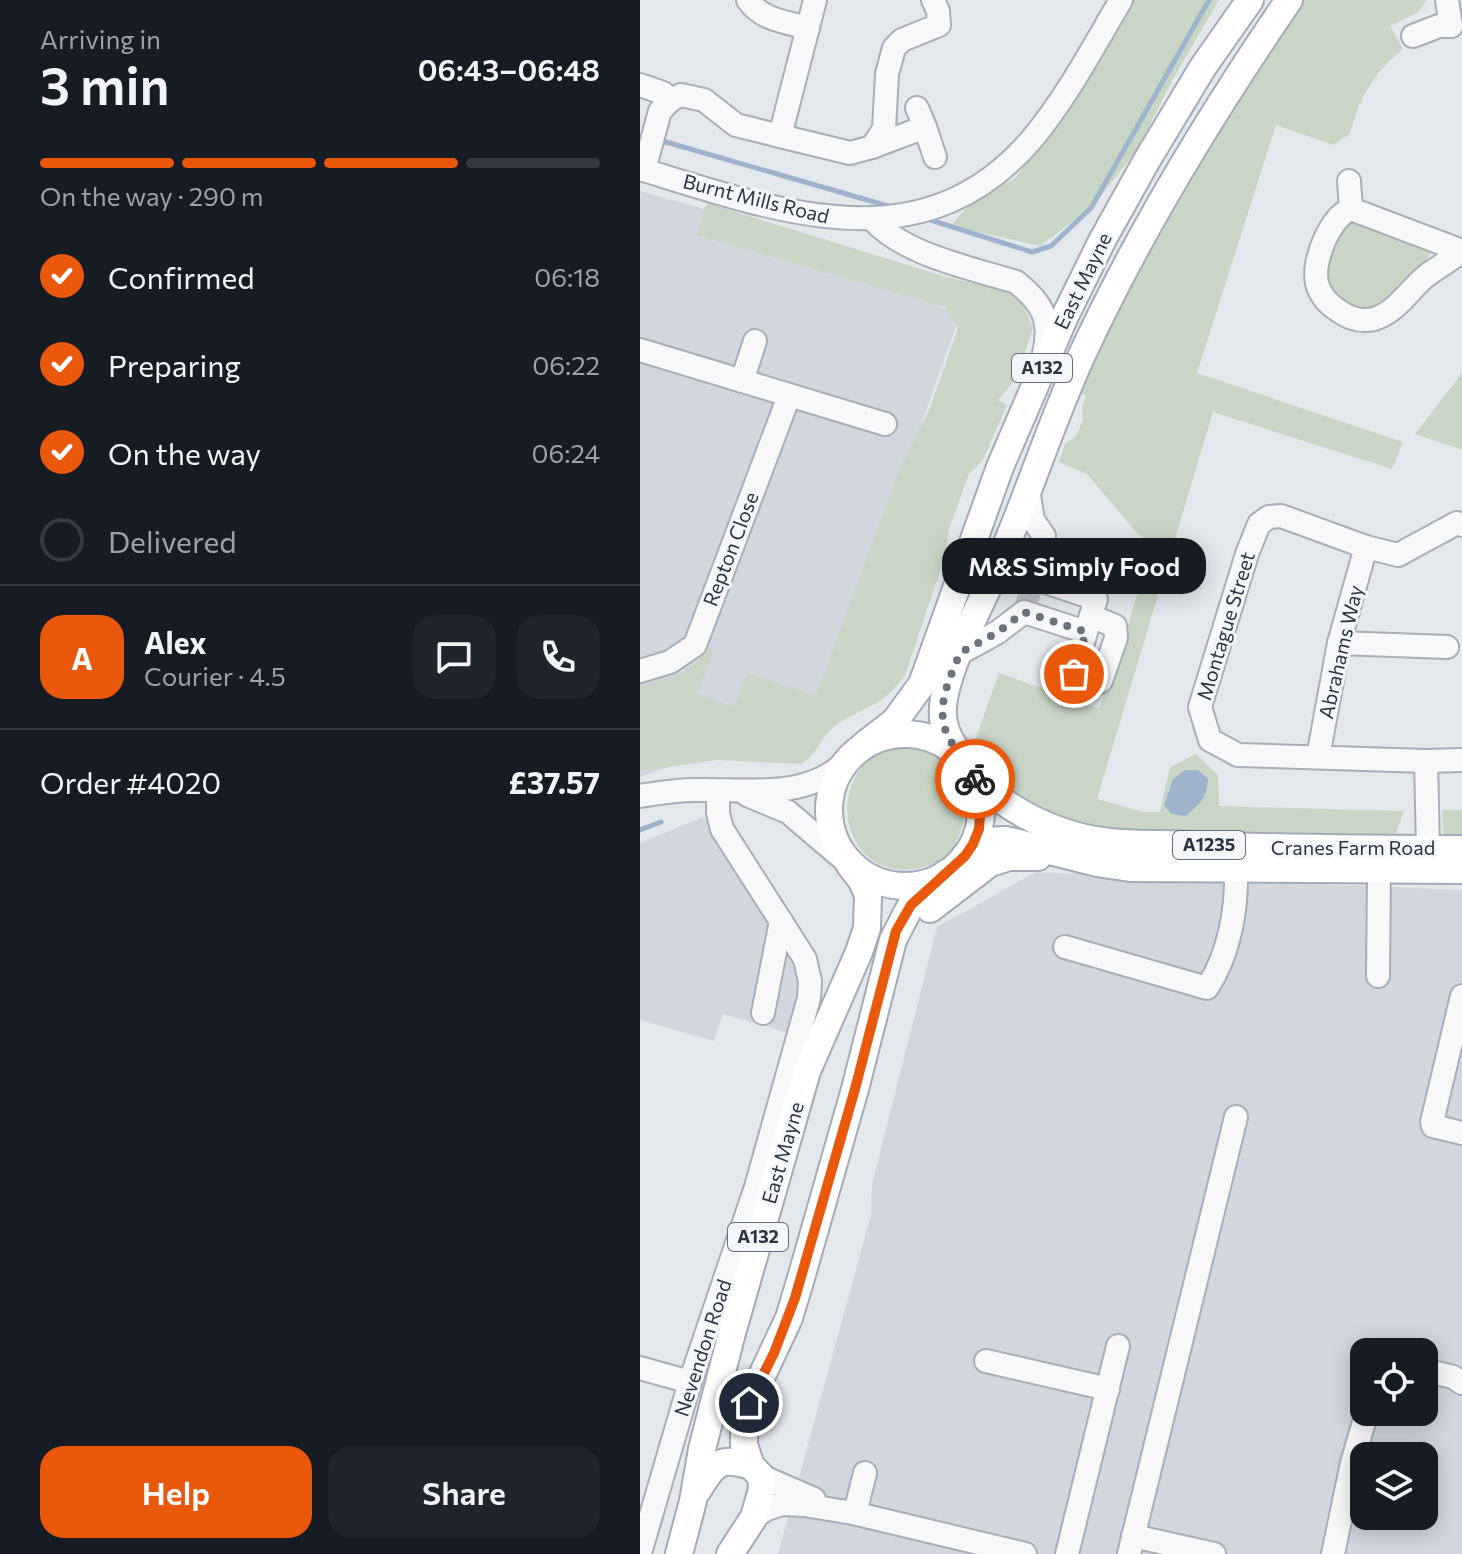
<!DOCTYPE html>
<html lang="en">
<head>
<meta charset="utf-8">
<style>
  body { margin:0; font-family:Commissioner,sans-serif; background:#20242c; color:#f1f3f6; height:100vh; display:flex; flex-direction:column; font-size:30px; white-space:nowrap }
  * { box-sizing:border-box; margin:0 }
  p { font-size:26px; color:#9ea1a6 }
  .icon { flex:none; width:44px; height:44px; fill:none; stroke:currentColor; stroke-width:2; stroke-linecap:round; stroke-linejoin:round }
  .map { position:relative; flex:1; overflow:hidden }
  .sheet { display:flex; flex-direction:column; background:#171b24; width:640px }
  .sheet>* { flex:none }
  .fabs { position:absolute; left:710px; top:1338px; display:grid; gap:16px }
  .fabs a { display:grid; place-items:center; width:88px; height:88px; border-radius:16px; background:#171b24; box-shadow:0 4px 20px #0003; font-size:40px }
  .pin { position:absolute; display:grid; place-items:center; width:68px; height:68px; color:#fff; margin:-34px; border:4px solid #fff; border-radius:50%; box-shadow:0 2px 8px #0007 }
  .courier { position:absolute; display:grid; place-items:center; width:80px; height:80px; margin:-40px; border:6px solid #ea580c; border-radius:50%; background:#fff; color:#222; box-shadow:0 2px 10px #0007 }
  .bubble { position:absolute; height:56px; border-radius:24px; background:#171b24; box-shadow:0 4px 20px #0003; font-size:26px; font-weight:600; line-height:56px; text-align:center }
  .overview em { font-style:normal; font-weight:600 }
  .overview div { display:flex; flex-direction:column-reverse }
  .overview { display:flex; align-items:center; justify-content:space-between; height:136px; padding:0 40px }
  h1 { font-size:52px; font-weight:600; line-height:60px }
  .bar { display:grid; grid-template-columns:repeat(4,1fr); gap:12px 8px; align-content:center; height:96px; padding:0 40px }
  .bar i { height:10px; border-radius:6px; background:#363941 }
  .bar .active { background:#ea580c }
  .bar p { grid-column:span 4 }
  .line { display:flex; align-items:center; gap:20px; padding:0 40px; border-top:2px solid #363941 }
  .line div { flex:1 }
  .round { display:grid; place-items:center; flex:none; width:84px; height:84px; border-radius:24px; background:#20242c }
  ol { padding:0 40px; list-style:none }
  li { display:flex; align-items:center; gap:24px; height:88px }
  li p { margin-inline-start:auto }
  li .icon { padding:8px; border-radius:50%; background:#ea580c; color:#fff; stroke-width:4 }
  li:last-child { color:#9ea1a6 }
  li i { width:44px; height:44px; border:4px solid #363941; border-radius:50% }
  .action { display:flex; gap:16px; margin-top:auto; padding:16px 40px }
  .action a { flex:1; height:92px; border-radius:24px; background:#ea580c; color:#fff; font-size:32px; font-weight:600; line-height:92px; text-align:center }
  .action a+a { background:#20242c; color:#f1f3f6 }
  main { display:flex; flex:1; min-height:0 }
  .map>svg:first-child { display:block }
</style>
</head>
<body>
<main>
<section class="sheet">
<div class="overview"><div><h1>3 min</h1><p>Arriving in</p></div><em>06:43–06:48</em></div>
<div class="bar"><i class="active"></i><i class="active"></i><i class="active"></i><i></i><p>On the way · 290 m</p></div>
<ol>
<li><svg class="icon" aria-label="check" viewBox="0 0 24 24"><path d="M5 12l5 5 9-10"/></svg>Confirmed<p>06:18</p></li>
<li><svg class="icon" aria-label="check" viewBox="0 0 24 24"><path d="M5 12l5 5 9-10"/></svg>Preparing<p>06:22</p></li>
<li><svg class="icon" aria-label="check" viewBox="0 0 24 24"><path d="M5 12l5 5 9-10"/></svg>On the way<p>06:24</p></li>
<li><i></i>Delivered</li>
</ol>
<div class="line" style="height:144px"><b class="round" style="background:#ea580c;color:#fff">A</b><div><b>Alex</b><p>Courier · 4.5</p></div><a class="round"><svg class="icon" aria-label="chat" viewBox="0 0 24 24"><path d="M4 5h16v11H9l-5 4z"/></svg></a><a class="round"><svg class="icon" aria-label="phone" viewBox="0 0 24 24"><path d="M5 4h4l2 5-3 2q2 4 5 5l2-3 5 2v4C11 20 4 13 5 4z"/></svg></a></div>
<div class="line" style="height:104px"><div>Order #4020</div><b>£37.57</b></div>
<div class="action"><a>Help</a><a>Share</a></div>
</section>
<div class="map">
<svg width="822" height="1554" viewBox="0 0 822 1554">
  <rect width="100%" height="100%" fill="#e4e7ec"/>
  <!-- built -->
  <g fill="#d2d6de" fill-rule="evenodd">
    <polygon points="0,191 110,222 320,315 179,714 0,777"/>
    <polygon points="63,817 163,962 156,1035 83,1014 74,1041 0,1020 0,843"/>
    <path d="M396,872l426,18v664h-684l93,-339 1,-30 65,-258zM724,1352h60v60h-60zM724,1456h60v60h-60z"/>
  </g>
  <!-- green -->
  <g fill="#c9d6c5">
    <polygon points="481,0 579,0 533,79 498,149 451,208 400,246 311,226 330,203 375,178 411,132 475,35 412,123"/>
    <path d="M660,0h127l-9,12 -28,14 13,23c-32,27 -42,46 -53,85l-17,11 -57,-20 -79,248 206,69 -11,27 -179,-57 -116,387 46,13h17l10,-45 26,-13 22,21 1,31 185,5 -9,25 6,4 -129,-1 -89,-10 -52,6 -57,-11 -45,-21 -38,-34 -17,-26 25,-70 100,36 20,-55 33,-108 -17,-15 -48,-57 -28,-12 6,-18 11,-8 7,-16 -1,-13 4,-11 -9,-5 102,-205z"/>
    <path d="M67,203l236,73 60,14 13,7 8,10 9,21 -17,51 -18,21 9,5 -24,55 -14,14 -20,55 -3,24 -40,120c-21,34 -42,32 -71,53 -14,11 -18,29 -34,38l-84,-4 -77,11v-84c29,-9 51,-12 69,-39l5,2 -17,44 37,13 13,-34 69,23 83,-226 31,-62 28,-80 -13,-21 -248,-72z"/>
    <path d="M716,217l78,32 -21,29 -22,22 -31,16 -37,-30c3,-33 4,-49 33,-69z"/>
    <polygon points="822,373 822,450 775,434"/>
    <path d="M256,748c9,1 21,1 30,4 37,14 47,42 35,78 -7,23 -17,33 -41,38 -66,15 -96,-65 -52,-108 6,-7 19,-9 28,-12z"/>
    <polygon points="802,810 822,810 822,839 804,839"/>
  </g>
  <!-- water -->
  <path fill="#9fb4cc" d="M545,770h13l10,9c0,17 -9,26 -22,37l-15,-2 -7,-9 9,-26z"/>
  <g fill="none" stroke-linecap="round" stroke-linejoin="round">
    <!-- stream -->
    <g stroke="#9fb4cc" stroke-width="5">
      <polyline points="19,140 248,206"/>
      <polyline points="284,218 392,252 411,246 451,208 569,0"/>
      <polyline points="0,830 21,822"/>
    </g>
    <!-- minor-tunnel -->
    <polyline stroke="#bfc3cb" stroke-width="22" stroke-dasharray="22 11" stroke-linecap="butt" points="386,606 391,588"/>
    <!-- minor casing -->
    <g stroke="#a9aeb7" stroke-width="26">
      <g id="minor">
        <path d="M108,0c13,20 39,22 60,28"/>
        <polyline points="807,0 811,26"/>
        <polyline points="773,36 799,26 811,26"/>
        <polyline points="0,85 23,93 31,100"/>
        <polyline points="277,108 285,127"/>
        <polyline points="140,136 210,153 232,147 244,129 247,74 254,48 262,40 299,25 298,11 293,0"/>
        <polyline points="232,147 285,127 295,157"/>
        <path d="M0,169c136,41 282,99 392,-30 35,-42 61,-92 89,-139"/>
        <polyline points="4,170 20,111 31,100 41,95 64,100 96,125 140,136 175,0"/>
        <polyline points="709,181 711,209"/>
        <path d="M711,209c-21,8 -39,52 -34,74 3,13 11,21 22,28 11,8 22,11 35,8 23,-7 35,-29 52,-43 12,-9 25,-16 36,-25"/>
        <polyline points="711,209 822,251"/>
        <path d="M233,220c32,35 98,48 143,62 26,20 36,38 28,71"/>
        <polyline points="0,350 245,424"/>
        <polyline points="102,381 115,341"/>
        <polyline points="822,525 817,523 758,555 726,547 641,516 629,517 619,524 607,554 560,707 570,740 598,755 786,761 822,760"/>
        <polyline points="446,632 434,674 439,682 452,686 461,681 476,638 475,626 451,616"/>
        <polyline points="699,643 807,647"/>
        <polyline points="320,653 358,632 384,612 446,632 456,599 394,578 404,536 393,520 388,489"/>
        <polyline points="0,671 30,662 55,645 149,396"/>
        <polyline points="678,757 699,643 726,547"/>
        <polyline points="786,761 788,849"/>
        <polyline points="107,795 148,812 209,864"/>
        <path d="M0,796c18,-3 37,-6 56,-6 50,-1 111,10 149,-28"/>
        <path d="M425,947l142,41c22,-33 30,-78 29,-117"/>
        <polyline points="738,976 739,870"/>
        <polyline points="822,996 792,1122 793,1126 822,1133"/>
        <polyline points="123,1013 141,921"/>
        <polyline points="346,1361 468,1389"/>
        <polyline points="0,1368 50,1382"/>
        <polyline points="784,1370 813,1377 822,1383"/>
        <polyline points="121,1476 174,1499"/>
        <polyline points="215,1513 225,1473"/>
        <polyline points="114,1517 127,1509 142,1504 164,1505 213,1513 385,1554"/>
        <polyline points="493,1536 574,1554"/>
        <polyline points="0,1553 50,1382 116,1187 169,998 170,981 165,959 82,829 78,813 78,791"/>
        <polyline points="427,1554 478,1346"/>
        <polyline points="489,1554 596,1117"/>
        <polyline points="693,1554 712,1463 727,1412"/>
      </g>
    </g>
    <!-- major casing -->
    <g stroke="#a3abb8" stroke-width="30">
      <g id="major">
        <circle cx="265" cy="810" r="76"/>
        <polyline points="224,745 255,721 282,684 360,467 425,316 463,239 507,160 563,67 610,0"/>
        <path d="M321,757c-11,-16 -20,-30 -18,-50 3,-41 41,-107 57,-147 29,-67 51,-137 81,-203 58,-126 130,-243 208,-357"/>
        <path d="M334,776c30,31 69,52 111,62 35,8 73,5 109,7 89,3 179,4 268,4"/>
        <polyline points="325,856 347,841 366,840 457,863 490,868 822,870"/>
        <polyline points="290,909 350,863 369,857 398,857"/>
        <path d="M58,1490c16,-27 22,-34 53,-24"/>
        <polyline points="39,1554 53,1501 62,1449 92,1333 167,1071 219,952 227,928 228,895 222,881 209,864"/>
        <polyline points="90,1554 114,1517 122,1489 121,1476 111,1466 104,1445 104,1420 109,1403 149,1318 161,1278 215,1089 253,940 271,905 305,874"/>
      </g>
    </g>
    <!-- minor -->
    <use href="#minor" stroke="#f7f8fa" stroke-width="22"/>
    <!-- major -->
    <use href="#major" stroke="#fff" stroke-width="26"/>
  </g>
  <g fill="none" stroke-linecap="round" stroke-linejoin="round">
    <!-- done -->
    <path stroke="#6c737f" stroke-width="8" stroke-dasharray="0 14.4" d="M335,779c-7,-14 -17,-26 -25,-39 -17,-29 -1,-60 10,-87l38,-21 26,-20 62,20 -12,42"/>
    <!-- route -->
    <polyline stroke="#ea580c" stroke-width="10" points="109,1403 134,1353 155,1298 215,1089 256,931 271,905 325,856 333,844 339,829 341,802 335,779"/>
  </g>
  <g text-anchor="middle" stroke-width="6" stroke-linejoin="round" paint-order="stroke">
    <!-- shield labels -->
    <g fill="#f4f6f9" stroke="#676e7b" stroke-width="2">
      <rect x="372" y="354" width="60" height="28" rx="6"/>
      <rect x="533" y="831" width="72" height="28" rx="6"/>
      <rect x="88" y="1223" width="60" height="28" rx="6"/>
    </g>
    <g font-size="18" font-weight="bold" fill="#2b3445">
      <text x="402" y="374">A132</text>
      <text x="569" y="851">A1235</text>
      <text x="118" y="1243">A132</text>
    </g>
    <!-- street labels -->
    <g font-size="20" fill="#2b3445" stroke="#f4f6f9">
      <text transform="translate(116 199) rotate(14)" y="7">Burnt Mills Road</text>
      <text transform="translate(443 281) rotate(-64)" y="7">East Mayne</text>
      <text transform="translate(91 549) rotate(-69)" y="7">Repton Close</text>
      <text transform="translate(586 626) rotate(-73)" y="7">Montague Street</text>
      <text transform="translate(701 652) rotate(-77)" y="7">Abrahams Way</text>
      <text x="713" y="855">Cranes Farm Road</text>
      <text transform="translate(143 1153) rotate(-74)" y="7">East Mayne</text>
      <text transform="translate(63 1348) rotate(-72)" y="7">Nevendon Road</text>
    </g>
  </g>
</svg>
<div class="fabs">
<a><svg class="icon" aria-label="locate" viewBox="0 0 24 24"><circle cx="12" cy="12" r="6"/><path d="M12 2v4M12 18v4M2 12h4M18 12h4"/></svg></a>
<a><svg class="icon" aria-label="layers" viewBox="0 0 24 24"><path d="M12 4l9 5-9 5-9-5zM3 14l9 5 9-5"/></svg></a>
</div>
<div class="pin" style="left:434px;top:674px;background:#ea580c"><svg class="icon" aria-label="bag" viewBox="0 0 24 24"><path d="M5 8h14l-1 12H6zM9 8a3 3 0 0 1 6 0"/></svg></div>
<div class="pin" style="left:109px;top:1403px;background:#1f2937"><svg class="icon" aria-label="home" viewBox="0 0 24 24"><path d="M3 11l9-7 9 7M6 9v11h12V9"/></svg></div>
<div class="courier" style="left:335px;top:779px"><svg class="icon" aria-label="bike" viewBox="0 0 24 24"><circle cx="6" cy="16" r="4"/><circle cx="18" cy="16" r="4"/><path d="M6 16l4-8h5l3 8M10 8l3 8H6M13 5h3"/></svg></div>
<div class="bubble" style="left:302px;top:538px;width:264px">M&amp;S Simply Food</div>
</div>
</main>
</body>
</html>
